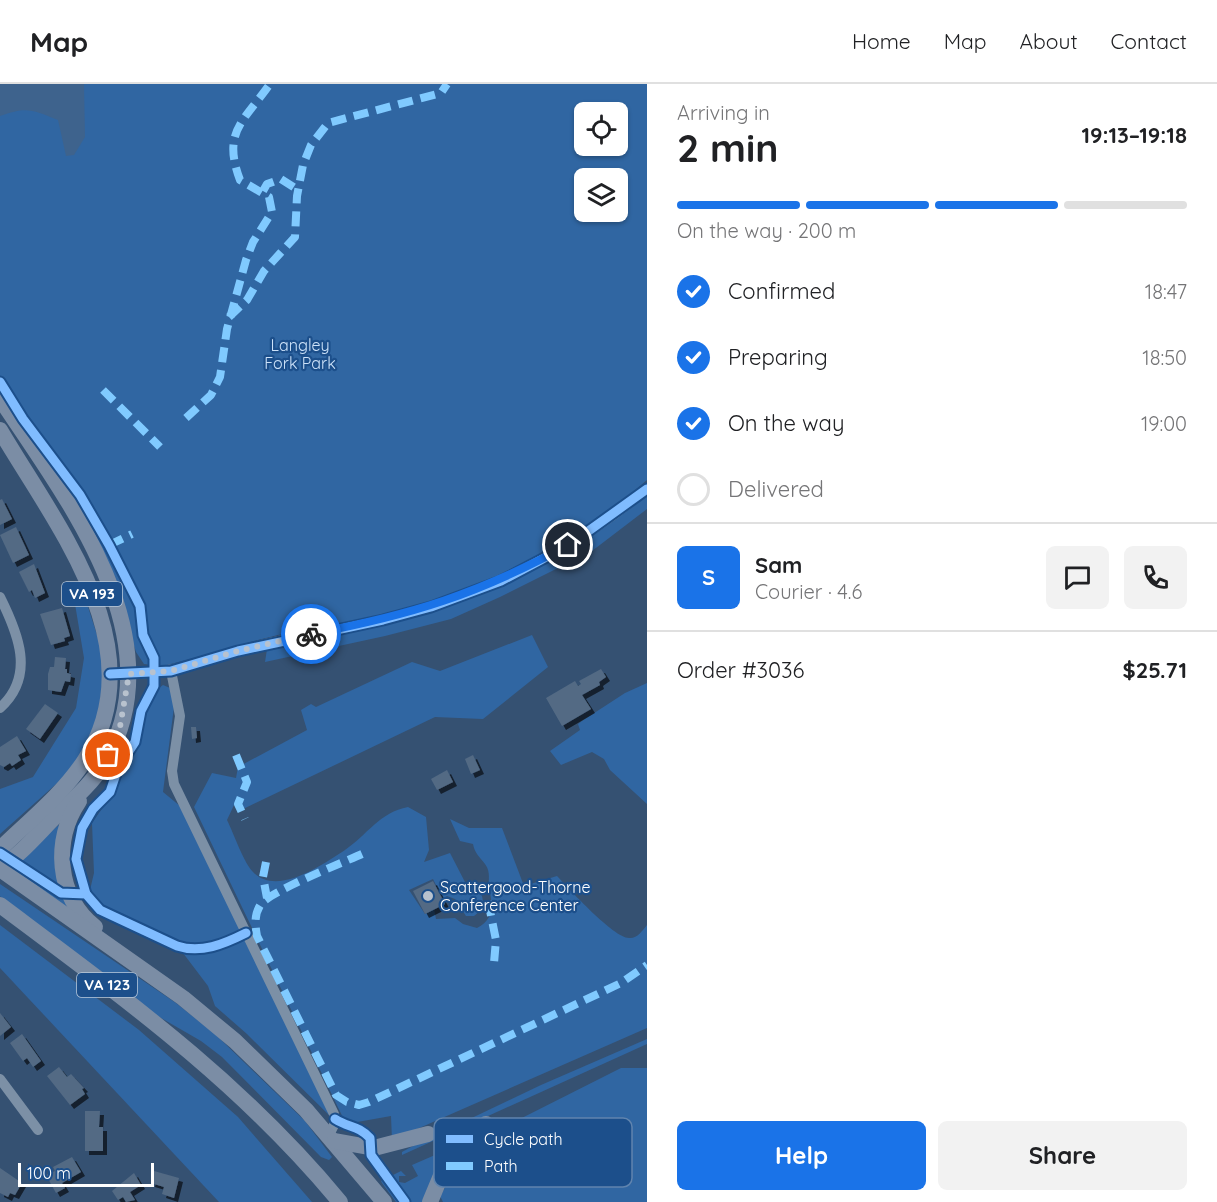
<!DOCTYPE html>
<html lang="en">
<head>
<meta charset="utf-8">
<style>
  body { margin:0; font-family:Quicksand,sans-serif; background:#f2f2f2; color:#202124; height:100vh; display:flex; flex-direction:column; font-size:22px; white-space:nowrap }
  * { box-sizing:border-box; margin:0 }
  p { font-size:20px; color:#757577 }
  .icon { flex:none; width:33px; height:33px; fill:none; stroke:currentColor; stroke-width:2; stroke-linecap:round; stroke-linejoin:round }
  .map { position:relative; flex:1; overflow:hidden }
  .sheet { display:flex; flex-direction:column; background:#fff; width:570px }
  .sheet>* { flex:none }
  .buttons { position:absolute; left:574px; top:18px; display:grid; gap:12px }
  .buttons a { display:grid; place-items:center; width:54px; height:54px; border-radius:9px; background:#fff; box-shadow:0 2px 4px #0004; font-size:30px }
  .scale { position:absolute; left:18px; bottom:15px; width:136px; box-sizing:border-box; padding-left:6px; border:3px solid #fff; border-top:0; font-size:16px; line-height:21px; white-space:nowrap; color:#fff; -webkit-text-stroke:4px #1c4f8b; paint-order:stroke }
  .pin { position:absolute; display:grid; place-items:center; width:51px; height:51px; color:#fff; margin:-26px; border:3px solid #fff; border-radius:50%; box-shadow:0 2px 6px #0007 }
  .courier { position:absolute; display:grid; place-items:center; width:60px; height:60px; margin:-30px; border:4px solid #1a73e8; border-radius:50%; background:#fff; color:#222; box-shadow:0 2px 8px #0007 }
  .overview em { font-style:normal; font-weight:700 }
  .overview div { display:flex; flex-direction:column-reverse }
  .overview { display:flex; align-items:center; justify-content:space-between; height:102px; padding:0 30px }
  h1 { font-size:39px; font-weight:700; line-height:45px }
  .bar { display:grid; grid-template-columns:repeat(4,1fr); gap:9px 6px; align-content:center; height:72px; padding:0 30px }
  .bar i { height:8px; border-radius:4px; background:#e0e0e0 }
  .bar .selected { background:#1a73e8 }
  .bar p { grid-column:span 4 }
  .line { display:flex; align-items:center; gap:15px; padding:0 30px; border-top:2px solid #e0e0e0 }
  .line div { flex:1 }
  .round { display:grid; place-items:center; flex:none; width:63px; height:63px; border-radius:9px; background:#f2f2f2 }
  ol { padding:0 30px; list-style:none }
  li { display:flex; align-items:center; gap:18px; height:66px }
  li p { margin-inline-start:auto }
  li .icon { padding:6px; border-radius:50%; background:#1a73e8; color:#fff; stroke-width:4 }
  li:last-child { color:#757577 }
  li i { width:33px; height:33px; border:3px solid #e0e0e0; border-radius:50% }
  .cta { display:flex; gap:12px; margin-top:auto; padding:12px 30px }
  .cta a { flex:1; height:69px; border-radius:9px; background:#1a73e8; color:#fff; font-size:24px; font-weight:700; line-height:69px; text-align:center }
  .cta a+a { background:#f2f2f2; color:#202124 }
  header { display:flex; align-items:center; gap:36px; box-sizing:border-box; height:84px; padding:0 30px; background:#fff; border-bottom:2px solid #e0e0e0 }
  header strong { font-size:28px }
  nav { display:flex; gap:33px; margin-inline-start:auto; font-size:21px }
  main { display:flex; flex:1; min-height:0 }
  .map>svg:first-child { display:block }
</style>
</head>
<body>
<header>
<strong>Map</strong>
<nav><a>Home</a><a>Map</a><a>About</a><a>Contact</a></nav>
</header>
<main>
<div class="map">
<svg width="647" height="1118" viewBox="0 0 647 1118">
  <defs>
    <filter id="shadow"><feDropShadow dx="4" dy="4" stdDeviation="0" flood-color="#0009"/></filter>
  </defs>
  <rect width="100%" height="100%" fill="#355172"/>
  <!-- green -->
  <g fill="#3066a2" fill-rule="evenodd">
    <path d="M0,0h647v396c-74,64 -163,109 -257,133 -37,9 -75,14 -112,22 -39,9 -76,22 -115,31l-19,-2 -8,-12 -16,-49 -120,-211zM585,28h33v34h-33zM585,94h33v34h-33z"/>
    <polygon points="647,409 647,425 592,467 500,513 451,535 385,552 265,578 267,565 480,510"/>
    <polygon points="81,501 106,579 96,643 82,670 64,693 0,750 0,705 33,693 76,624 84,574 72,502"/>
    <path d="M532,551l16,32 -65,52 -48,-2 -196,94 -5,-6 -7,15c7,14 17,44 27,53 24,23 68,-8 91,-23 22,-15 35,-38 63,-43l18,10 3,33 -5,12 26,-9 16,31 9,-3c7,14 14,24 -1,35h-8l-11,-17 -8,-3 -4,3 -10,-20 -24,11 16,24 9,-5 2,10 19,-1 8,6 14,4c19,-10 15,-24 12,-41 -1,-8 2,-15 -4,-23 -6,-8 -10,-10 -12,-20l-13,-3 -10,-22 19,9h33l22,58 33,-10c12,13 57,62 72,62 8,1 13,-7 18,-13v103l-255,112 -1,-24 -45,8 -152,-317 18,-34 24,5 2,-11 69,-37 -6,-20 10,-6 5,3 96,-45 28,9z"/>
    <polygon points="647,599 647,720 610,686 604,675 592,668 561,681 550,667 580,646 578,640 582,637 625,609"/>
    <polygon points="163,601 170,604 174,623 163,708 180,722 333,1035 247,950 215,922 208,902 183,869 160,851 131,835 104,825 90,806 94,789 92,739 115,706 121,686 131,674 154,608"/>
    <polygon points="64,737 70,825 6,783"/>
    <polygon points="0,800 176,919 215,950 305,1037 332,1073 329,1076 321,1073 222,973 201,957 149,927 4,818 0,812"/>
    <polygon points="0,841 139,946 238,1033 312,1118 219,1118 0,884"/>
    <polygon points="647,955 647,960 402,1071 402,1068 411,1063 541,1001"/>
    <polygon points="621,984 647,984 647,1118 443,1118 440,1112 466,1069 482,1054"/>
    <polygon points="458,1061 425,1118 396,1118 382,1099 381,1097 401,1087 406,1092 399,1092 399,1098 405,1099 418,1092 412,1081"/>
  </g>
  <!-- water -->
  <path fill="#3e638d" d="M0,0h84l1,53 -11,18 -8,1 -8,-36c-25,-10 -31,-14 -58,-4z"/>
  <!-- building -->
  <g fill="#536a84" filter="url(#shadow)">
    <polygon points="2,415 12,435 0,441 0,416"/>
    <polygon points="16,443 29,471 13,479 0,451"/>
    <polygon points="34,480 45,509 35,514 32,506 29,508 19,488"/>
    <polygon points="62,524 70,552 64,554 65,557 51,561 40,530"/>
    <polygon points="55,573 66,574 65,585 67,585 67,589 71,590 70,598 65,597 61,608 48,606 48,590 50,583 54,583"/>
    <polygon points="601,585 606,593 599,598 600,601 582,611 591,625 562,642 546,614 575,597 578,602 581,600 579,597"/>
    <polygon points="45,620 58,629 40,655 26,645"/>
    <polygon points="191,643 196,643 197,654 192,655"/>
    <polygon points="17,652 26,667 18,671 21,676 12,682 10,679 4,683 0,681 0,663"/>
    <polygon points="473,671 480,686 471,690 465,675"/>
    <polygon points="447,686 453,698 437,706 431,695"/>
    <polygon points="433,797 445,820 425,830 413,807"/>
    <polygon points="0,929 11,943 0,952"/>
    <polygon points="22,950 41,977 33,983 27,974 23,977 10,959"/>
    <polygon points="59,983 67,993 71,990 84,1004 82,1005 85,1010 70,1021 47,992"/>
    <polygon points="85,1027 100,1027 99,1043 103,1043 103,1067 85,1067"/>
    <polygon points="72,1073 81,1088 62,1099 65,1104 56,1109 46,1091 55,1087 53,1083"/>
    <polygon points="0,1084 22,1099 15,1111 10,1109 8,1113 0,1109"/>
    <polygon points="154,1087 179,1094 174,1114 162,1110 164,1103 151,1099"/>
    <polygon points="134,1089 141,1101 130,1108 135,1116 126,1118 123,1113 118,1116 112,1107"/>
  </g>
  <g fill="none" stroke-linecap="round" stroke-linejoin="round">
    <!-- street -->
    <g stroke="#7c90a6" stroke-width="10">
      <path d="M0,513c18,36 36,79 0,111"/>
      <polyline points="171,587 180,632 172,687 174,700 334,1030 335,1039 329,1051"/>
      <path d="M124,590c52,1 99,-21 150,-32 37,-9 75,-13 111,-22 97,-25 185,-67 262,-131"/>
      <polyline points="0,995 38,1046"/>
    </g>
    <!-- primary -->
    <g stroke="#7b8da5" stroke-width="16">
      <path d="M0,314c67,101 179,244 103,367 -11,18 -28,33 -43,47 -19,18 -38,42 -60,56"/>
      <path d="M0,346c55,94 157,218 85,330 -22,34 -56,61 -85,89"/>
      <path d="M79,717c-26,39 -23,95 16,126"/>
      <polyline points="0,785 183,914 235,957 306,1026 384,1118"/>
      <path d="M0,821c124,93 240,176 340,297"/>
      <polyline points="335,1057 374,1064 428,1050"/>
      <polyline points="430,1118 445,1082 486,1040"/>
    </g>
    <!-- quiet -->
    <g stroke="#80caff" stroke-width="8" stroke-dasharray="15 8" stroke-linecap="butt">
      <polyline points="263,107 267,100 281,95 298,106"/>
      <polyline points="229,233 247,216 264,187 295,153 297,112 303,81 311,61 328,39 441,9 447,0"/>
      <polyline points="103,306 160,363"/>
      <path d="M186,334l25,-23 9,-18 7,-48 19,-69 7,-18 19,-30 -3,-15 -29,-17c-18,-48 3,-58 30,-96"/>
      <polyline points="109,461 132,450"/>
      <polyline points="236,671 247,698 238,720 245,735"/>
      <path d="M362,770c-20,9 -91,37 -101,50 -7,10 -6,21 -4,32l79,159 11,7 12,3 10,-3 252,-119 26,-18"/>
      <polyline points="266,778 263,793 267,814"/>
      <polyline points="488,817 496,856 494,879"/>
    </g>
    <!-- cycleway casing -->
    <g stroke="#1c4f8b" stroke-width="13">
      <g id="cycleway">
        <polyline points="0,298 23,335 80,411 109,461 140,522 143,551 154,574 154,602 141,627 135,658 118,684 110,708 93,725 82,744 76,775 86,810"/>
        <polyline points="110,590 171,587 238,567 383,536 431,523 501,497 569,461 647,405"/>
        <path d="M0,769l61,40 25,1 14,16 77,36c24,8 47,-2 69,-13"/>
        <path d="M335,1035c14,9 23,6 35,19l1,17 34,47"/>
      </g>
    </g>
    <!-- cycleway -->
    <use href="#cycleway" stroke="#80bcff" stroke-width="9"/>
  </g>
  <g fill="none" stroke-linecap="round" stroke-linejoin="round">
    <!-- done -->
    <polyline stroke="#b8c2ce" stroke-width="6" stroke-dasharray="0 10.8" points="108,671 120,643 129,590 171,587 238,567 311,550"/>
    <!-- route -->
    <path stroke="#1a73e8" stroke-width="8" d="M311,550c100,-19 168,-40 257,-89"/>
  </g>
  <!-- markers -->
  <circle fill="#b8c2ce" stroke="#1c4f8b" stroke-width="2" cx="428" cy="812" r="6"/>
  <g text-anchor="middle" stroke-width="4.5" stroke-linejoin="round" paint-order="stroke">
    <!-- shield labels -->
    <g fill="#1c4f8b" stroke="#bbcadc" stroke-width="1.5">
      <rect x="62" y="498" width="60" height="24" rx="4.5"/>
      <rect x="77" y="889" width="60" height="24" rx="4.5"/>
    </g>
    <g font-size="15" font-weight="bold" fill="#fff">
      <text x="92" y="515">VA 193</text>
      <text x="107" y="906">VA 123</text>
    </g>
    <!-- park labels -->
    <g font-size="16" fill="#cde2f9" stroke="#1c4f8b">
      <text x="300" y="267">Langley<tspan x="300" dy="18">Fork Park</tspan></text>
    </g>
    <!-- poi labels -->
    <g font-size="16" fill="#fff" stroke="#1c4f8b" text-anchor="start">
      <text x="440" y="809">Scattergood-Thorne<tspan x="440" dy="18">Conference Center</tspan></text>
    </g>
  </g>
  <!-- legend -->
  <rect x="434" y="1034" width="198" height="69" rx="9" fill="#1c4f8b" stroke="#6084ae" stroke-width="1.5"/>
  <rect x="446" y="1051" width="27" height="8" fill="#80bcff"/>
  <rect x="446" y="1078" width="27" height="8" fill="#80caff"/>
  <g font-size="16" fill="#fff">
    <text x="484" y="1061">Cycle path</text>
    <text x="484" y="1088">Path</text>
  </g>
</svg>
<div class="buttons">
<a><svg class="icon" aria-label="locate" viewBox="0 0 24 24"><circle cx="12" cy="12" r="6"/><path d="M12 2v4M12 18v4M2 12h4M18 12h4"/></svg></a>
<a><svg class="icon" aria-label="layers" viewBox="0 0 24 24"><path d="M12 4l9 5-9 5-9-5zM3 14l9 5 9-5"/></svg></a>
</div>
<div class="scale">100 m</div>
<div class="pin" style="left:108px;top:671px;background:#ea580c"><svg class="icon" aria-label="bag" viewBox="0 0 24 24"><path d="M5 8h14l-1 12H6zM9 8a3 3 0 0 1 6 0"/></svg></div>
<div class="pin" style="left:568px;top:461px;background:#1f2937"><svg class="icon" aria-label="home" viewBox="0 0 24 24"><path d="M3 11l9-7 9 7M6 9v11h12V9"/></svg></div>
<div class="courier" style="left:311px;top:550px"><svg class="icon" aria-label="bike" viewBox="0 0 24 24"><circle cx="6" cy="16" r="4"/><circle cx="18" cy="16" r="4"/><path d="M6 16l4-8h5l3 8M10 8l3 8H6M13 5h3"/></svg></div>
</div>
<section class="sheet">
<div class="overview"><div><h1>2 min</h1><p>Arriving in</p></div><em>19:13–19:18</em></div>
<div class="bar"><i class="selected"></i><i class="selected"></i><i class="selected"></i><i></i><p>On the way · 200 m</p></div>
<ol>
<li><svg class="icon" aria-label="check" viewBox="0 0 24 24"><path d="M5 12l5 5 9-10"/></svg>Confirmed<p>18:47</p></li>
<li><svg class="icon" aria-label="check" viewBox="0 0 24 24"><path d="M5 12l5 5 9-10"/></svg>Preparing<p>18:50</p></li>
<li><svg class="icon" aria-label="check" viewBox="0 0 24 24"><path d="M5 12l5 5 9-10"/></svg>On the way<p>19:00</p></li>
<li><i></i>Delivered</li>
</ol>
<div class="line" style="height:108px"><b class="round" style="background:#1a73e8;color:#fff">S</b><div><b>Sam</b><p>Courier · 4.6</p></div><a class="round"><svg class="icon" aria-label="chat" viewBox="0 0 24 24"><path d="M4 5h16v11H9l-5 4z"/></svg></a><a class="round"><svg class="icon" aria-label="phone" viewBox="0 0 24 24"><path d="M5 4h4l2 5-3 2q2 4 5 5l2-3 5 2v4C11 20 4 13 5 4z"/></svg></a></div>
<div class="line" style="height:78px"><div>Order #3036</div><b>$25.71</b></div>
<div class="cta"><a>Help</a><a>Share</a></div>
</section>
</main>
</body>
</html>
